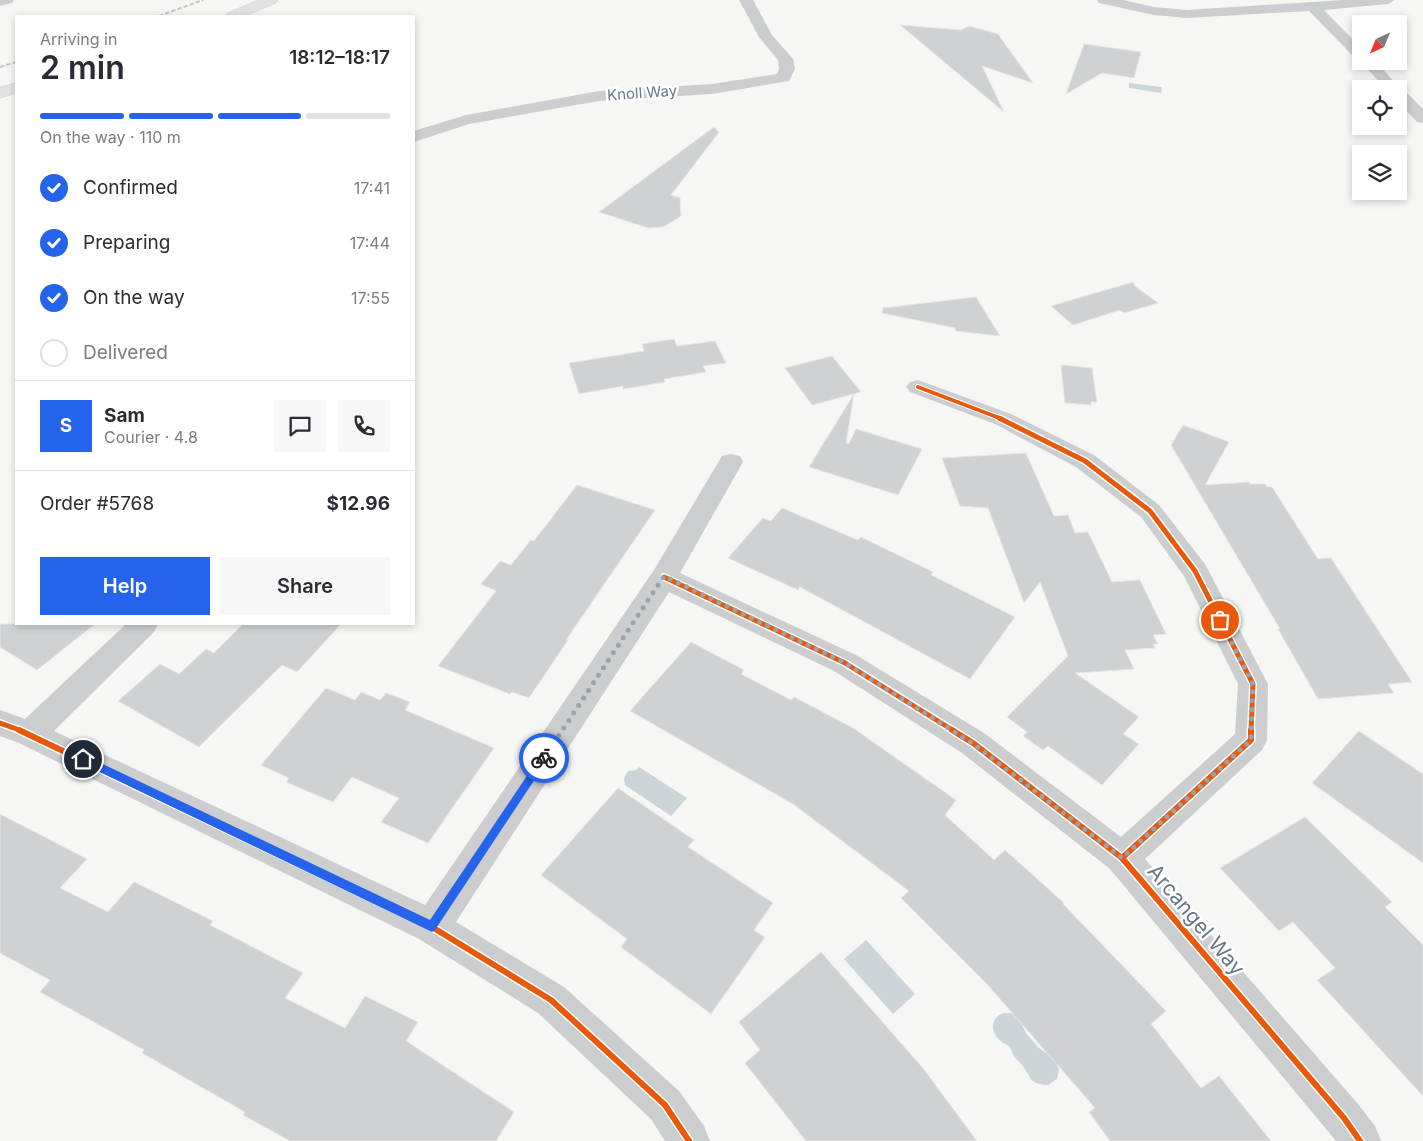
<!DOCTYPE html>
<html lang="en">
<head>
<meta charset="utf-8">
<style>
  body { margin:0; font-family:Inter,sans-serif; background:#f7f7f7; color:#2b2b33; height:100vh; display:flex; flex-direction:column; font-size:19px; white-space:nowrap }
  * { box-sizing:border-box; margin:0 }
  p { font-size:16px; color:#7c7c81 }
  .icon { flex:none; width:28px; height:28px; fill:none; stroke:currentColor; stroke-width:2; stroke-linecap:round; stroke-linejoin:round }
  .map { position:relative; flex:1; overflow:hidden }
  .drawer { position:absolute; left:15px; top:15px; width:400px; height:610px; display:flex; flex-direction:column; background:#fff; border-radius:0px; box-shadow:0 2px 8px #0003 }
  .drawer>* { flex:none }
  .needle { width:32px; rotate:224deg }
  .controls { position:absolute; left:1352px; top:15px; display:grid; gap:10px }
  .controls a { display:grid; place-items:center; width:55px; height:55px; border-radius:0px; background:#fff; box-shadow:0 2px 8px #0003; font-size:25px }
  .pin { position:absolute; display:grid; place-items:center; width:42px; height:42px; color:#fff; margin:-21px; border:2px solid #fff; border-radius:50%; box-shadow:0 1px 5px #0007 }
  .courier { position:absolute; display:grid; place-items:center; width:50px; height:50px; margin:-25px; border:4px solid #2563eb; border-radius:50%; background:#fff; color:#222; box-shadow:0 1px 6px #0007 }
  .head em { font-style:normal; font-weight:600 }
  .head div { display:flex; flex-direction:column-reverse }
  .head { display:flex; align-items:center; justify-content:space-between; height:85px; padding:0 25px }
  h1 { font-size:32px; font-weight:600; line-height:38px }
  .bar { display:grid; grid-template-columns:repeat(4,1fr); gap:8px 5px; align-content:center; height:60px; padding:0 25px }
  .bar i { height:6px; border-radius:4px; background:#e1e1e2 }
  .bar .selected { background:#2563eb }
  .bar p { grid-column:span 4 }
  .line { display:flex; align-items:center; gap:12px; padding:0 25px; border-top:1px solid #e1e1e2 }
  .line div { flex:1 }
  .round { display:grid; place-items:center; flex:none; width:52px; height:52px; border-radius:0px; background:#f7f7f7 }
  ol { padding:0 25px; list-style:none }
  li { display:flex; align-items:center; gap:15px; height:55px }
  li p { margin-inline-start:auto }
  li .icon { padding:5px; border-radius:50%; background:#2563eb; color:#fff; stroke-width:4 }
  li:last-child { color:#7c7c81 }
  li i { width:28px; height:28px; border:2px solid #e1e1e2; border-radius:50% }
  .action { display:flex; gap:10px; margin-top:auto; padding:10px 25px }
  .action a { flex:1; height:58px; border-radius:0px; background:#2563eb; color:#fff; font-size:20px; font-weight:600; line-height:58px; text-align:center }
  .action a+a { background:#f7f7f7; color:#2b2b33 }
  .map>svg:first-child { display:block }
</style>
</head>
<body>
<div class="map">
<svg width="1423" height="1141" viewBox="0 0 1423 1141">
  <rect width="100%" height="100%" fill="#f6f6f5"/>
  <!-- water -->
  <g fill="#ced5d8">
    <polygon points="1129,83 1162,87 1161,93 1129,88"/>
    <polygon points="639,767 687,798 671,816 625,785 624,778 628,771 636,770"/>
    <polygon points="866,940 915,994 893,1014 844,959"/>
    <path d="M1004,1013h6l8,4 8,16 13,15 16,11 4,10 -2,10 -9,6c-19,0 -17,-9 -26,-20 -2,-3 -6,-5 -8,-9 -2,-3 -3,-8 -5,-10 -2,-2 -5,-2 -7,-4 -12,-8 -13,-25 2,-29z"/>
  </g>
  <!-- building -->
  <g fill="#d0d1d2" stroke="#e6e6e4">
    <polygon points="900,25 961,30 969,26 998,34 1033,83 982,66 1004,112"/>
    <polygon points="1084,44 1141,52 1134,78 1102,73 1066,94"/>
    <polygon points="714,127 719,132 671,195 680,198 681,216 663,227 648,228 599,212"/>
    <polygon points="1133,282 1135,286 1158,303 1124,313 1120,310 1073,325 1051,306"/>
    <polygon points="976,297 1000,336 956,331 955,328 882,313 883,308"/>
    <polygon points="674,339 677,346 715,341 726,363 703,366 706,372 664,379 665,382 623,389 623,386 579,394 569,363 644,351 642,344"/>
    <polygon points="832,356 861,392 812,405 785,368"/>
    <polygon points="1061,365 1092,368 1097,402 1091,402 1091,405 1065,403"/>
    <polygon points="854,394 846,443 849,444 856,429 922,449 898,495 809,467"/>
    <polygon points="1183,425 1229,442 1205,485 1249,482 1250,484 1265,484 1267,487 1272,487 1318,559 1331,558 1412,682 1388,684 1394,693 1318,699 1278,629 1280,629 1171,445"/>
    <polygon points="1026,453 1054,516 1068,515 1075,533 1088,532 1112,582 1140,580 1166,634 1153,635 1158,644 1153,644 1155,648 1125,650 1134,669 1075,673 1139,717 1123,734 1139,744 1102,785 1048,746 1043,750 1023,736 1027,732 1007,717 1068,656 1040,582 1024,603 988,508 960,506 942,458"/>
    <polygon points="577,485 655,510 566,640 568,640 529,698 512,692 510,694 438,666 496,591 481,584 500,561 511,565 531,540 534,541"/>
    <polygon points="782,508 858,540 861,537 933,572 931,575 1015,617 970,679 800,587 798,590 728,558 763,518 771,521"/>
    <polygon points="0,624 95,624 37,670 0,647"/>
    <polygon points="243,624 341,624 297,672 282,665 199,747 118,701 160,664 179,674 206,649 214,653"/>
    <polygon points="691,642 744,670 741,674 791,700 794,697 853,728 956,800 945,815 994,860 1005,850 1064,903 1063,904 1166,1011 1151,1024 1201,1088 1219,1076 1271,1141 1110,1141 1089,1112 1095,1108 987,984 901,898 909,891 793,804 630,711"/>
    <polygon points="326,688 355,700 361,692 380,700 386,693 410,702 405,710 494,748 428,843 381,822 399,798 352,777 333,802 286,782 289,778 261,765"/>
    <polygon points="1359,731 1423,774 1423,863 1312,783"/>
    <polygon points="618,788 694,840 688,847 773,903 754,930 765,937 711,1014 621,947 627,939 541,875"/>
    <polygon points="0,814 87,859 60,888 108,912 134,882 213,921 210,925 303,973 285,998 345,1028 365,996 418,1022 406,1041 514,1112 496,1141 290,1141 243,1115 245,1112 142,1053 144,1050 40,992 50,980 0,953"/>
    <polygon points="1305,817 1392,902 1385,907 1423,945 1423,1096 1317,980 1335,968 1293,922 1279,931 1220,868"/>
    <polygon points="821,952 922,1067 977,1141 806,1141 745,1063 760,1050 739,1022"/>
  </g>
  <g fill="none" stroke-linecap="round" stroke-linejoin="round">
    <!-- secondary casing -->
    <g stroke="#d2d4d4" stroke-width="1">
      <g id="secondary">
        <polygon points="259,0 278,0 276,3 245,16 226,16 228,13"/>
        <polygon points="16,83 16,93 0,98 0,88"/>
      </g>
    </g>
    <!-- minor -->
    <g fill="#cccdce" fill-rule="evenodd">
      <polygon points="0,0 14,0 12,3 0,6"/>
      <polygon points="739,0 753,0 772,35 793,59 795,69 789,81 712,94 599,101 469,124 414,142 414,131 466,115 599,91 712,84 777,74 779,69 778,60 759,37"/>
      <polygon points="1097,0 1123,0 1154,7 1187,10 1343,0 1395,0 1388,4 1324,10 1361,48 1361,61 1376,61 1401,90 1405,91 1423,109 1423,123 1417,122 1399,103 1399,89 1385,89 1360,60 1356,59 1309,11 1187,18 1154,15 1099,3"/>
      <polygon points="918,380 1011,414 1094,455 1159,505 1205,564 1268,684 1267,740 1262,750 1145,859 1358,1104 1375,1126 1381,1141 1336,1141 1110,869 962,753 834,671 669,592 456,922 564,987 679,1091 704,1126 710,1141 665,1141 651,1119 538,1013 419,939 19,743 0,736 0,710 25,719 126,624 158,624 154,632 54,731 425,905 654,570 722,456 731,454 740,456 743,462 680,573 856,655 984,733 1121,837 1235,734 1238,684 1184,576 1141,517 1076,467 995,424 910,392 906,387 910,382"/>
    </g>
    <!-- secondary -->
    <use href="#secondary" fill="#e0e1e1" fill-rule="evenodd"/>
    <!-- rail -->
    <g stroke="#c2c4c5" stroke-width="2" stroke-dasharray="4.5 2" stroke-linecap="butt">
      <polyline points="159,16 203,0"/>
      <polyline points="0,67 16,62"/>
    </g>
    <!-- cycleway-far2 casing -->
    <g stroke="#fff" stroke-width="6">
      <polyline id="cycleway-far2" points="918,387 1002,419"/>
    </g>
    <!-- cycleway-far1 casing -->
    <g stroke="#fff" stroke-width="8">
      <g id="cycleway-far1">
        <polyline points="999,418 1085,461 1150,511 1195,571 1253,684 1251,731"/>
        <polyline points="664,577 845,663 954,731"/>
        <polyline points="0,723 22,731"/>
      </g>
    </g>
    <!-- cycleway casing -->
    <g stroke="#fff" stroke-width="9">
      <g id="cycleway">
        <polyline points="19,730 432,927 551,1000 665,1105 689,1141"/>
        <polyline points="952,730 973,743 1122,858 1344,1118 1360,1141"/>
        <polyline points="1122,858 1251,740 1251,730"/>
      </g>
    </g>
    <!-- cycleway-far2 -->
    <use href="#cycleway-far2" stroke="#e8590c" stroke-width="4"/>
    <!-- cycleway-far1 -->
    <use href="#cycleway-far1" stroke="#e8590c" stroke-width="5"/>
    <!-- cycleway -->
    <use href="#cycleway" stroke="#e8590c" stroke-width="6"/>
  </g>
  <!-- route -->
  <polygon fill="#2563eb" points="544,754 549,758 547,761 435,930 432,932 79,762 78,759 83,755 86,756 430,920 541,755"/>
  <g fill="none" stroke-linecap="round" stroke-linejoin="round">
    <!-- done -->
    <polyline stroke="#98a3ac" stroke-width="5" stroke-dasharray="0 9" points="544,758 664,576 845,663 972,743 1122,858 1251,740 1253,684 1220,620"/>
  </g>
  <g text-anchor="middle" stroke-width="5" stroke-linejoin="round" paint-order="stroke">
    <!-- far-street labels -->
    <g font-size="15" fill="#667685" stroke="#fff">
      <text transform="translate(642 93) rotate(-4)" y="5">Knoll Way</text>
    </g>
    <!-- near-street labels -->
    <g font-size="21" fill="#667685" stroke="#fff">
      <text transform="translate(1196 920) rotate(50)" y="7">Arcangel Way</text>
    </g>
  </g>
</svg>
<div class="controls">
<a><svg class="needle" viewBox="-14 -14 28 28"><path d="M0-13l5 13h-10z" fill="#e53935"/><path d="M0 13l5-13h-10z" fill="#7c7c81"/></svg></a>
<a><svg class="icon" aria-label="locate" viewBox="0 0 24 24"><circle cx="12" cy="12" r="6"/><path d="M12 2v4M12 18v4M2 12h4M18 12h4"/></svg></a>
<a><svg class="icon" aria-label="layers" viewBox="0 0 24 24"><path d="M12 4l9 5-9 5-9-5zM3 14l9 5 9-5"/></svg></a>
</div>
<div class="pin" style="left:1220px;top:620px;background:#ea580c"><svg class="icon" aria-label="bag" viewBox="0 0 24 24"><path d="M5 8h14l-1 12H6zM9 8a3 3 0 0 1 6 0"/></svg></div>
<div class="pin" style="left:83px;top:759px;background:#1f2937"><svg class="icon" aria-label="home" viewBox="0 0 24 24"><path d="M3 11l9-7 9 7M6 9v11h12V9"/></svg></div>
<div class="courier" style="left:544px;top:758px"><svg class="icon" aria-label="bike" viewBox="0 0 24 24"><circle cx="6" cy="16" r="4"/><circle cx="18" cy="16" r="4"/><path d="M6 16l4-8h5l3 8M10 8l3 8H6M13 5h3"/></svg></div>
<section class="drawer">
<div class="head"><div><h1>2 min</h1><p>Arriving in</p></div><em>18:12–18:17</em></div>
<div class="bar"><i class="selected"></i><i class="selected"></i><i class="selected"></i><i></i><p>On the way · 110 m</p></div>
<ol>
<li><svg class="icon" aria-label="check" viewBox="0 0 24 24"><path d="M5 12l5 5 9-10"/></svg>Confirmed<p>17:41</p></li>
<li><svg class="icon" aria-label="check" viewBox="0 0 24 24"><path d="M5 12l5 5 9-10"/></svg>Preparing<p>17:44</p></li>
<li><svg class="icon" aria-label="check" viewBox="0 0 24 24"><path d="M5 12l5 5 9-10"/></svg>On the way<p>17:55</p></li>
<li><i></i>Delivered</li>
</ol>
<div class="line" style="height:90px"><b class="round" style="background:#2563eb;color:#fff">S</b><div><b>Sam</b><p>Courier · 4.8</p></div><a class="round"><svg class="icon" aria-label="chat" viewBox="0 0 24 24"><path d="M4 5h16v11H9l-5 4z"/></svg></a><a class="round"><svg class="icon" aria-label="phone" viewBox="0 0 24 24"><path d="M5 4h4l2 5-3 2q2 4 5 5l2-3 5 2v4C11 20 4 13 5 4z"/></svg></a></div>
<div class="line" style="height:65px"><div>Order #5768</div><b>$12.96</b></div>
<div class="action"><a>Help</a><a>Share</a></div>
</section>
</div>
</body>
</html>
